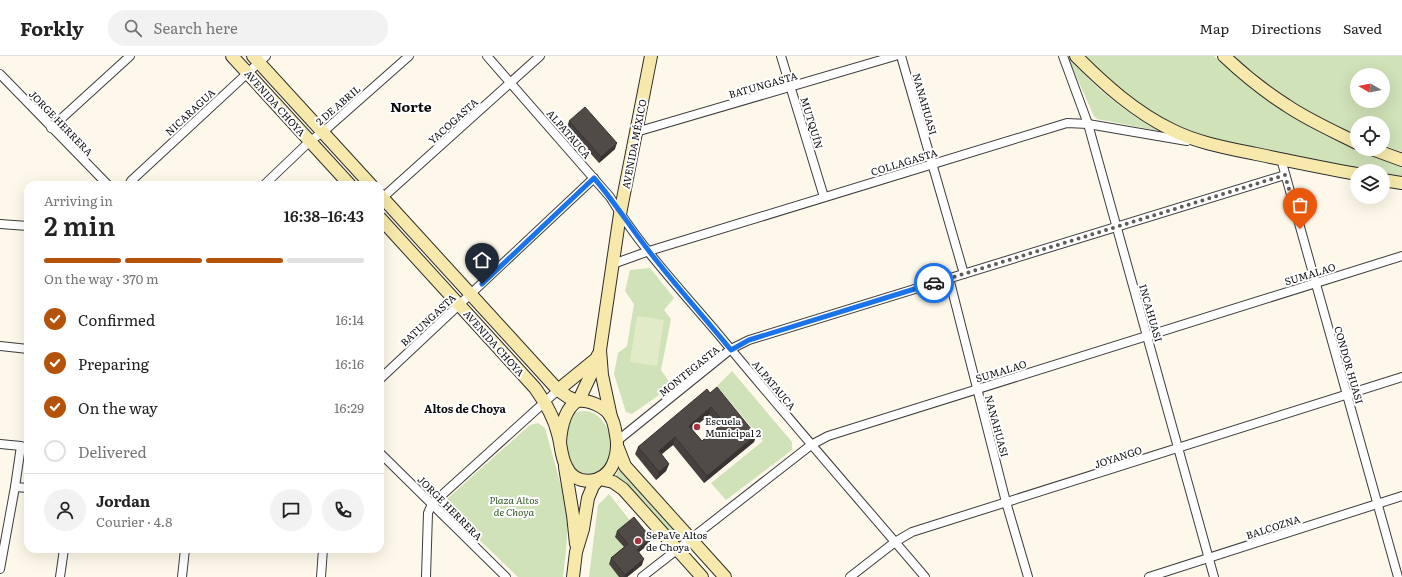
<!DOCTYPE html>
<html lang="en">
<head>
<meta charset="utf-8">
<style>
  body { margin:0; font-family:Literata,serif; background:#f2f2f2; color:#222; height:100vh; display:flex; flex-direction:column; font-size:15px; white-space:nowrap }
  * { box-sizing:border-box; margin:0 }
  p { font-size:13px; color:#767676 }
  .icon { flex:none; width:22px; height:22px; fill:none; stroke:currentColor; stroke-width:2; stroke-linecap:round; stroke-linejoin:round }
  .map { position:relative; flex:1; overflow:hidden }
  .panel { position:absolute; left:24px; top:125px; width:360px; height:372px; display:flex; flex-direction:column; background:#fff; border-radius:12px; box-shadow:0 4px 16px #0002 }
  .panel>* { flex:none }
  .needle { width:26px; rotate:279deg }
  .controls { position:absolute; left:1350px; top:12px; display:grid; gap:8px }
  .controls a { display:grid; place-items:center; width:40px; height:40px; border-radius:50%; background:#fff; box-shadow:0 4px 16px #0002; font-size:20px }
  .pin { position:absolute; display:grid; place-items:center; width:34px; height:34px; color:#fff; margin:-41px -17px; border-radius:50% 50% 50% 0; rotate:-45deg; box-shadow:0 0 4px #0007 }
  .pin .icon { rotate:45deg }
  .courier { position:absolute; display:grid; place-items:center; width:40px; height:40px; margin:-20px; border:3px solid #1a73e8; border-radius:50%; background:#fff; color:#222; box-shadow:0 1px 5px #0007 }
  .overview em { font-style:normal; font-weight:600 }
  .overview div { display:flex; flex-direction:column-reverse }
  .overview { display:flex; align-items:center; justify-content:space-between; height:68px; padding:0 20px }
  h1 { font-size:26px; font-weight:600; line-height:30px }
  .bar { display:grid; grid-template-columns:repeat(4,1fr); gap:6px 4px; align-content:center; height:48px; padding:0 20px }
  .bar i { height:5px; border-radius:3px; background:#e0e0e0 }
  .bar .on { background:#b45309 }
  .bar p { grid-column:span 4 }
  .line { display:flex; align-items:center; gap:10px; padding:0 20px; border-top:1px solid #e0e0e0 }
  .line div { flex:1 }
  .round { display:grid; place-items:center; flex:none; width:42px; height:42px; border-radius:21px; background:#f2f2f2 }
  ol { padding:0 20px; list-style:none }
  li { display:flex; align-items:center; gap:12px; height:44px }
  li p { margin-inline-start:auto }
  li .icon { padding:4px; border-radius:50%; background:#b45309; color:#fff; stroke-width:4 }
  li:last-child { color:#767676 }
  li i { width:22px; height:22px; border:2px solid #e0e0e0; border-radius:50% }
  header { display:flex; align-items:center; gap:24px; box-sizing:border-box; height:56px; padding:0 20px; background:#fff; border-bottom:1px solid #e0e0e0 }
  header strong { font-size:19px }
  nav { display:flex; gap:22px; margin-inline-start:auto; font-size:14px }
  .search { width:280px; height:36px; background:#f2f2f2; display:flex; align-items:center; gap:10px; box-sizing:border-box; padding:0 14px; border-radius:22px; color:#767676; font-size:15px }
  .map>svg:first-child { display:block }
</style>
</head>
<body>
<header>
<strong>Forkly</strong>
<div class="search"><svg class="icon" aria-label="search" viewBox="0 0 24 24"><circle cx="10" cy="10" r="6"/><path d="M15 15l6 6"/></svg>Search here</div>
<nav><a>Map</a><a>Directions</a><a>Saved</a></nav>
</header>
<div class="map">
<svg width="1402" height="521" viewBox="0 0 1402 521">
  <rect width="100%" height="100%" fill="#fdf8e9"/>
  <!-- green -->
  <g fill="#d0e2b8" fill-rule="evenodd">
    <path d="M1067,0c9,9 17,18 26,27 20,19 42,35 66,48l-62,-12 -3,-3z"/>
    <path d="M1086,0h128c33,29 69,58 109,78 26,13 52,23 79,33v10l-19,-4v-2h-12c-72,-14 -153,-22 -218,-58 -26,-14 -47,-36 -67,-57z"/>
    <path d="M1233,0h169v96l-19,-7v-22h-26v12l-33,-15 -43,-26zM1357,19h26v26h-26z"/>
    <polygon points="650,212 674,242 664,254 671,263 661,314 672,330 632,358 626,356 614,318 618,297 627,290 634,248 625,235 630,214"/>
    <polygon points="732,315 792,386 792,394 726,444 711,427 763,385 717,330"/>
    <path d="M587,355c22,4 32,39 19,55 -24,27 -40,-6 -41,-29 -1,-5 2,-10 4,-15 1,-3 1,-5 4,-8 4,-3 9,-3 14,-3z"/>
    <path d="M538,367l7,5c8,30 19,62 22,93 1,19 -2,38 -4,56h-45l-69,-66 -3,-7 2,-6 82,-73z"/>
    <polygon points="620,411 674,474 670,478 624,425 616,420"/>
    <polygon points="609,438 632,467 619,521 589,521 598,449"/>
  </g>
  <!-- pitch -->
  <polygon fill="#e1ebc8" points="637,260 664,264 657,310 630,306"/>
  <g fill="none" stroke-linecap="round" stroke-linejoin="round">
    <!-- street casing -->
    <g stroke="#3d3d3d" stroke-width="10">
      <g id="street">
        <path d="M487,0l123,141c30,50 71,93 109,138 67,81 137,161 206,242"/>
        <polyline points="781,0 824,141"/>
        <polyline points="901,0 964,218"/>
        <polyline points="1063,0 1088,68 1214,521"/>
        <polyline points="0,18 108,129"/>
        <polyline points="51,72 130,0"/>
        <polyline points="636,76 895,0"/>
        <polyline points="1281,103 1398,521"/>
        <polyline points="129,129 131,125 266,0"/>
        <polyline points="264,129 310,85 323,76 409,0"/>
        <polyline points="380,144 540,0"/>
        <polyline points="0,168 28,170"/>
        <polyline points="613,208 649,195 1067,67 1088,68 1187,85"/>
        <polyline points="949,222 1006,446 1028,521"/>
        <polyline points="0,290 28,293"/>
        <polyline points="380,323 594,122"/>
        <polyline points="617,385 731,293 749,284 1285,119"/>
        <polyline points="0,388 21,390 15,431 0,513"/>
        <polyline points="380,397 506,521"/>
        <polyline points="15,431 28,432"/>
        <polyline points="60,521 64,493"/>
        <polyline points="182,521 185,493"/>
        <polyline points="321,521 323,493"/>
        <polyline points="426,521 428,457 432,448 558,334"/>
        <polyline points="642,521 811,389 828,380 1402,200"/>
        <polyline points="850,521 895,486 912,476 1402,321"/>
        <polyline points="1149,521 1402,440"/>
      </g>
    </g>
    <!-- secondary casing -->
    <g stroke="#2c2c2c" stroke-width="14">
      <g id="secondary">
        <polyline points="232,0 350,129"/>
        <polyline points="253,0 371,129"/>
        <path d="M1076,0c29,29 59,56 96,74 26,13 55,18 84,24 34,7 67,14 101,20"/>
        <path d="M1224,0c19,18 40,35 62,49 22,15 47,26 71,38"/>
        <polyline points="1372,93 1402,104"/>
        <polyline points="1383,124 1402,127"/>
        <polyline points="380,139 558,334 568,341 577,345"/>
        <path d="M380,162l155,170c10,14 19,29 23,46 3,10 3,23 8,32 9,21 38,19 47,-2 4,-9 5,-19 3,-29 -1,-6 -2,-13 -5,-18 -5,-10 -23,-18 -34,-16 -13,9 -16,26 -17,41"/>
        <polyline points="558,334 596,303"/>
        <polyline points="579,344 593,314 598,299"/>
        <polyline points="611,361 602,319 600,294 620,158 651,0"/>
        <polyline points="618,392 625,410 725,521"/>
        <polyline points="565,411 573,459 576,488"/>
        <polyline points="600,423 613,426 623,433 702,521"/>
        <polyline points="573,521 576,496 583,473 588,442 593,430 598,424"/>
      </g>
    </g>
    <!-- street -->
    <use href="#street" stroke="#fff" stroke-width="8"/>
    <!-- secondary -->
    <use href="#secondary" stroke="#f6e9ab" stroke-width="12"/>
  </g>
  <!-- wall -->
  <g fill="#46403e" fill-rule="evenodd">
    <polygon points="569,65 615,93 599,107 567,71"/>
    <path d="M710,337l46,42 -2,7 -50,41 -31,-38 -12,9 8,10 -3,7 -10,9 -21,-26 3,-7zM709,359l10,12 -17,14 -10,-12z"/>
    <polygon points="617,475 651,482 649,488 639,496 642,509 627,521 619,521 609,508 611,502 624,491 615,481"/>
  </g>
  <!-- shaded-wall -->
  <g fill="#393432">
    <polygon points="617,87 615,93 599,107 601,101"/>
    <polygon points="711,351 709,359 686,378 689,370"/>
    <polygon points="756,379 754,386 704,427 707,420"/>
    <polygon points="675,381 673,389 656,403 659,395"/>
    <polygon points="669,408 666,415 656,424 659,416"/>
    <polygon points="651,482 649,488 634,500 637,494"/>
    <polygon points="644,503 642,509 627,521 624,521 625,519"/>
  </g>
  <!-- building -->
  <g fill="#514b48" stroke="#393432" fill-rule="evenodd">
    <polygon points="585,51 617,87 601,101 569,65"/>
    <path d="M717,331l39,48 -49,41 -32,-39 -16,14 10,13 -10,8 -21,-25 69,-58 3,4zM711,351l13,15 -22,19 -13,-15z"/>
    <polygon points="634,461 651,482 637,494 644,503 625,519 611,502 628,488 617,475"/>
  </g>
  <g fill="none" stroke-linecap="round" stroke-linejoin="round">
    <!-- done -->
    <polyline stroke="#5f5d58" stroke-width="4" stroke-dasharray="0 7.2" points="934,227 1285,119 1300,173"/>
    <!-- route -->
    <path stroke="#1a73e8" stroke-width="5" d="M482,228l112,-106c20,23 36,49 55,73 26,34 55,66 82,99l18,-10 185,-57"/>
  </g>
  <!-- markers -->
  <g fill="#a9333f" stroke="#fff" stroke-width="1.5">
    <circle cx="697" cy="371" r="4"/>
    <circle cx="638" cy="485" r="4"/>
  </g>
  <g text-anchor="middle" stroke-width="4" stroke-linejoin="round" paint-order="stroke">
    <!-- street labels -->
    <g font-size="10" fill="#0a0a0a" stroke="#fff">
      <text transform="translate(763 29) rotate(-16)" y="4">BATUNGASTA</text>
      <text transform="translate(275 47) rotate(48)" y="4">AVENIDA CHOYA</text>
      <text transform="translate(925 48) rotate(74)" y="4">NANAHUASI</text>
      <text transform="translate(338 49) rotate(-41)" y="4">2 DE ABRIL</text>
      <text transform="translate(190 56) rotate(-43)" y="4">NICARAGUA</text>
      <text transform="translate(453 65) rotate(-42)" y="4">YACOGASTA</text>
      <text transform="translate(61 67) rotate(46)" y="4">JORGE HERRERA</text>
      <text transform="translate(812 67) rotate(73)" y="4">MUTQUÍN</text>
      <text transform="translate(569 78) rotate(49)" y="4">ALPATAUCA</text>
      <text transform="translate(634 88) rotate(-79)" y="4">AVENIDA MÉXICO</text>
      <text transform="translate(904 106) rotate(-17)" y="4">COLLAGASTA</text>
      <text transform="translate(1310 218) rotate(-17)" y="4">SUMALAO</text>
      <text transform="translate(1151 257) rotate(74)" y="4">INCAHUASI</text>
      <text transform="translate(428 264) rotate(-43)" y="4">BATUNGASTA</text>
      <text transform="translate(494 287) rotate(48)" y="4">AVENIDA CHOYA</text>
      <text transform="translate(1349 309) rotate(74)" y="4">CONDOR HUASI</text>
      <text transform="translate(689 315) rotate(-39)" y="4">MONTEGASTA</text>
      <text transform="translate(1001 315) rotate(-17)" y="4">SUMALAO</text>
      <text transform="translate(774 329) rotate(50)" y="4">ALPATAUCA</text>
      <text transform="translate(997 370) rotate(75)" y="4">NANAHUASI</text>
      <text transform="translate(1118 401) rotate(-18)" y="4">JOYANGO</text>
      <text transform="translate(450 452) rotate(45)" y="4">JORGE HERRERA</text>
      <text transform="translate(1273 471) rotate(-18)" y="4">BALCOZNA</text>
    </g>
    <!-- poi labels -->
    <g font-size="10" fill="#0a0a0a" stroke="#fff" text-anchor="start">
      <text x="705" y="369">Escuela<tspan x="705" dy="12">Municipal 2</tspan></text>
      <text x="646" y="483">SePaVe Altos<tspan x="646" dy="12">de Choya</tspan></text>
    </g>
    <!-- park labels -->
    <g font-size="10" font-style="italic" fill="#315923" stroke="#fff">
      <text x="514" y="448">Plaza Altos<tspan x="514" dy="12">de Choya</tspan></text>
    </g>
    <!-- neighbourhood labels -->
    <g font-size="11" font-weight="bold" fill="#0a0a0a" stroke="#fff">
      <text x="465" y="357">Altos de Choya</text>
    </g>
    <!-- district labels -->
    <g font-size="14" font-weight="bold" fill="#0a0a0a" stroke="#fff">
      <text x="411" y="56">Norte</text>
    </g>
  </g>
</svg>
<div class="controls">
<a><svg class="needle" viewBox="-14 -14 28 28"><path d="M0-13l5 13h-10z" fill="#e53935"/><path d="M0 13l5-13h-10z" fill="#767676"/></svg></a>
<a><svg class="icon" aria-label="locate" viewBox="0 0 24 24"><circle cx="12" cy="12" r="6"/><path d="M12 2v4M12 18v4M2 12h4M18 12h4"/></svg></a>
<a><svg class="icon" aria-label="layers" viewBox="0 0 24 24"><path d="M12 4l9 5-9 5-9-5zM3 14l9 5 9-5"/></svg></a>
</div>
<div class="pin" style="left:1300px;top:173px;background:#ea580c"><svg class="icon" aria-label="bag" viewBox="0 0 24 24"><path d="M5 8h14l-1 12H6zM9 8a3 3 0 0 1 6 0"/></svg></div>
<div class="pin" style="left:482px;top:228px;background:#1f2937"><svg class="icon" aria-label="home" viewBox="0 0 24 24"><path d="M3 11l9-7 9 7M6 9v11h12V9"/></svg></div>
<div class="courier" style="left:934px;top:227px"><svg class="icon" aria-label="car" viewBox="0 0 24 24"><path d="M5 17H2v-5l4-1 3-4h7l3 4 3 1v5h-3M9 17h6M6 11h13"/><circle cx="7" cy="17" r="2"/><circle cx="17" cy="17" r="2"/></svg></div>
<section class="panel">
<div class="overview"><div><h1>2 min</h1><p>Arriving in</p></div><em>16:38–16:43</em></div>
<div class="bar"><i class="on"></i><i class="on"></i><i class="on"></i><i></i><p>On the way · 370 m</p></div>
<ol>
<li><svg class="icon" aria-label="check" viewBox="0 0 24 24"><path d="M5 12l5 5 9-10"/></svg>Confirmed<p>16:14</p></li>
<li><svg class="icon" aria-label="check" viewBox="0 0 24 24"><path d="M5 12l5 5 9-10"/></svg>Preparing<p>16:16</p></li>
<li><svg class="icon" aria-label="check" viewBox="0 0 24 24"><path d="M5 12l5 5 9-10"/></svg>On the way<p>16:29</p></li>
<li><i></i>Delivered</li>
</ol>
<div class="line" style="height:72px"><a class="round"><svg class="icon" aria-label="person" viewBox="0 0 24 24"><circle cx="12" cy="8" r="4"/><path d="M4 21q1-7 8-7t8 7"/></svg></a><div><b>Jordan</b><p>Courier · 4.8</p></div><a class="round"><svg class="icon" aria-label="chat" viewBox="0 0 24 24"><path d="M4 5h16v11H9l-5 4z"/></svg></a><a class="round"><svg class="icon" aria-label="phone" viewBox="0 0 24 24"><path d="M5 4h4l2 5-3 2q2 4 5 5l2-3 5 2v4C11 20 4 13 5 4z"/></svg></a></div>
</section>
</div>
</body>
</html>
